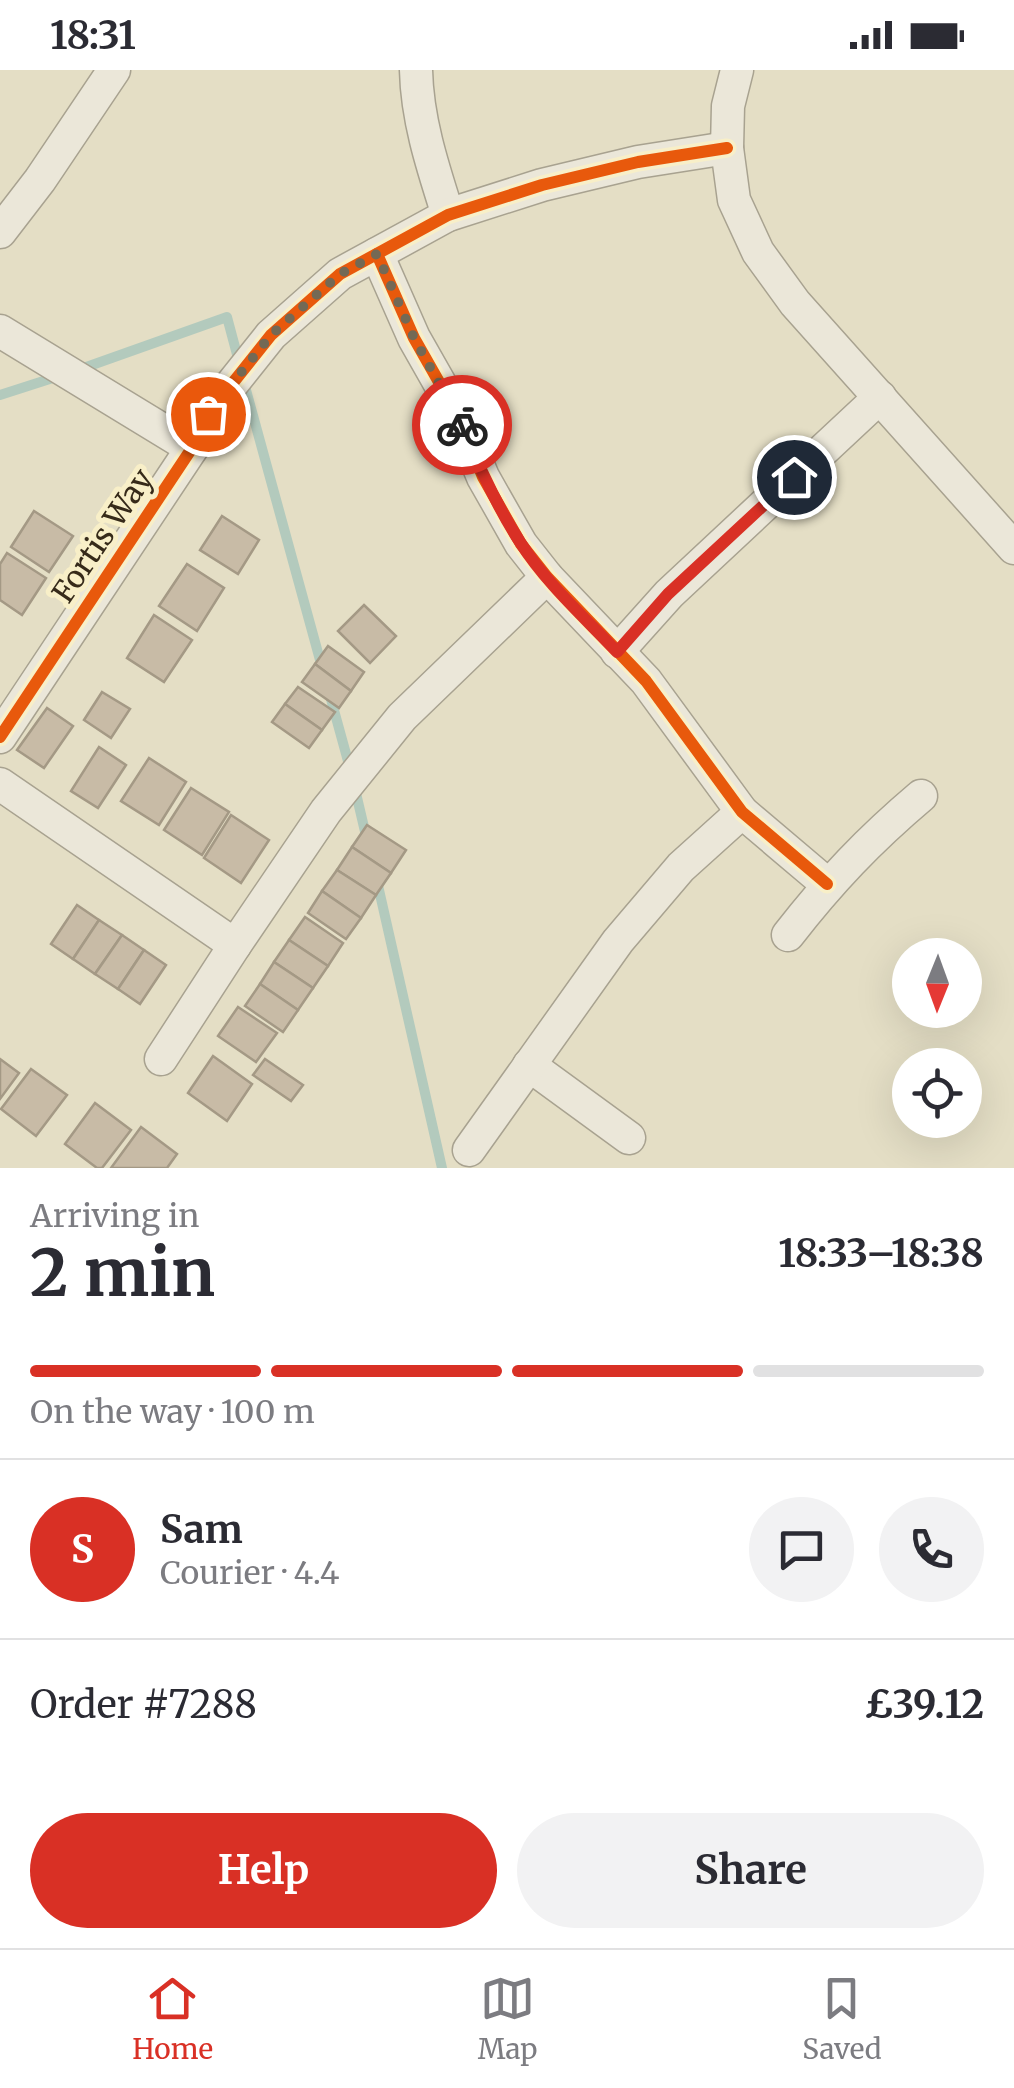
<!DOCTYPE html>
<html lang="en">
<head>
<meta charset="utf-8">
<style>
  body { margin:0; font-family:Merriweather,serif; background:#f2f2f3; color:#2b2b33; height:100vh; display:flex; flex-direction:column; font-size:38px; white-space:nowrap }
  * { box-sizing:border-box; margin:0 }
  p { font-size:32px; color:#7c7c81 }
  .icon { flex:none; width:55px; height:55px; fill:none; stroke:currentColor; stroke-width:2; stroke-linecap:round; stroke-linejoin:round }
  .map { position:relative; height:1098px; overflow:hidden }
  .drawer { display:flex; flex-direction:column; background:#fff; flex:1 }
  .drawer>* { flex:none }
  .needle { width:65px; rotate:181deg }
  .fabs { position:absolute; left:892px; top:868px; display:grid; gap:20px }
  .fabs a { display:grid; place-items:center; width:90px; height:90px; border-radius:50%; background:#fff; box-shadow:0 10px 40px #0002; font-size:50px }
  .pin { position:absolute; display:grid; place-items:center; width:85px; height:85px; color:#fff; margin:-42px; border:5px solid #fff; border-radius:50%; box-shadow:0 2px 10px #0007 }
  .courier { position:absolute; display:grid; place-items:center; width:100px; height:100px; margin:-50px; border:8px solid #d93025; border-radius:50%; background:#fff; color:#222; box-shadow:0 2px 12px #0007 }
  .summary em { font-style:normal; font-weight:700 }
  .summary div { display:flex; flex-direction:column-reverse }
  .summary { display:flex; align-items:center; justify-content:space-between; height:170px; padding:0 30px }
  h1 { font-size:65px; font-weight:700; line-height:75px }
  .bar { display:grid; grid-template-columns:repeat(4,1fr); gap:15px 10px; align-content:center; height:120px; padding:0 30px }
  .bar i { height:12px; border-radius:8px; background:#e1e1e2 }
  .bar .selected { background:#d93025 }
  .bar p { grid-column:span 4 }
  .line { display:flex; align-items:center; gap:25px; padding:0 30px; border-top:2px solid #e1e1e2 }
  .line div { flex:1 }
  .round { display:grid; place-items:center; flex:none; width:105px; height:105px; border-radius:52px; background:#f2f2f3 }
  .primary-button { display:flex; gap:20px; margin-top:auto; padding:20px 30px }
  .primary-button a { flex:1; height:115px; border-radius:60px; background:#d93025; color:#fff; font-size:40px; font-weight:700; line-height:115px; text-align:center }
  .primary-button a+a { background:#f2f2f3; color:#2b2b33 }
  .status { display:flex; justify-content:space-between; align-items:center; height:70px; padding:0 50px; background:#fff; direction:ltr }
  .status svg { height:28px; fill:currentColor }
  .dock { display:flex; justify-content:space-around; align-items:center; height:140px; border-top:2px solid #e1e1e2; background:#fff; font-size:28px; color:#7c7c81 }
  .dock a { display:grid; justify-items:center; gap:5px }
  .dock .selected { color:#d93025 }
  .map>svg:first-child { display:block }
</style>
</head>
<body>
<div class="status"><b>18:31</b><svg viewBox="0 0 49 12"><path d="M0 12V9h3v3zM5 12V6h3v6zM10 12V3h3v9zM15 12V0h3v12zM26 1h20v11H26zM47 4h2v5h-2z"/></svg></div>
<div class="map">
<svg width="1014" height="1098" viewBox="0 0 1014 1098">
  <rect width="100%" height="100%" fill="#e4dec5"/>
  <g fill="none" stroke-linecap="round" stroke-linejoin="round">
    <!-- stream -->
    <g stroke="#b3cabd" stroke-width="10">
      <polyline points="75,301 227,247 239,292"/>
      <polyline points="243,309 323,601"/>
      <polyline points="0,325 59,306"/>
      <polyline points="329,622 351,702"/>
      <polyline points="355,719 367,770"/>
      <polyline points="377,811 442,1098"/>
    </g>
  </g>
  <!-- building -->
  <g fill="#c8bba6" stroke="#a49985" stroke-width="2.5">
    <polygon points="34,441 73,466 49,502 11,477"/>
    <polygon points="222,446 259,470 238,504 200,480"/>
    <polygon points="7,483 46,508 22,545 0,530 0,494"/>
    <polygon points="187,494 224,518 197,561 159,536"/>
    <polygon points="364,535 396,566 370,593 338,561"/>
    <polygon points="154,545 192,570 164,612 127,588"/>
    <polygon points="328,576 364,602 351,621 315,594"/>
    <polygon points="315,594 351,621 339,638 302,612"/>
    <polygon points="298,617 335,642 322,660 285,634"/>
    <polygon points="102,622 130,639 111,668 84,650"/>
    <polygon points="285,634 322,660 309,678 272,652"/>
    <polygon points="47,638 73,656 44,698 17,680"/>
    <polygon points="99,677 126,695 98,738 71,721"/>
    <polygon points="149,688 186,712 159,755 121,731"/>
    <polygon points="191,718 229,742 202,785 164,760"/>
    <polygon points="231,745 269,770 241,813 204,788"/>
    <polygon points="367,755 406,780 391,803 352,777"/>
    <polygon points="352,777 391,803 376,825 337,800"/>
    <polygon points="337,800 376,825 361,848 322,821"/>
    <polygon points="322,821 361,848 346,869 308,843"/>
    <polygon points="77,835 99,850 73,889 51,874"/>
    <polygon points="305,847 343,873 328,896 289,870"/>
    <polygon points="99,850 122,865 95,904 73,889"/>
    <polygon points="122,865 144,880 118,919 95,904"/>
    <polygon points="289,870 328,896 313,918 274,892"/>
    <polygon points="144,880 166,895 140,934 118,919"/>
    <polygon points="274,892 313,918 298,940 260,914"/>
    <polygon points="260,914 298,940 283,962 245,936"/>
    <polygon points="238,937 277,963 256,992 218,966"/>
    <polygon points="213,986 252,1014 227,1051 188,1023"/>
    <polygon points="0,989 19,1003 0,1029"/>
    <polygon points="265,989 303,1015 291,1031 253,1005"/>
    <polygon points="31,999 67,1025 36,1066 1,1039"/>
    <polygon points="95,1033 131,1060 102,1098 97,1098 65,1074"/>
    <polygon points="141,1057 177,1084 167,1098 111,1098"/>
  </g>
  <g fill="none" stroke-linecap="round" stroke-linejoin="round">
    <!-- street casing -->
    <g stroke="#a8a290" stroke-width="35">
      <g id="street">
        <path d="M416,0c1,50 17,98 32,145"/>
        <polyline points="737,0 728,36 727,78 734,130 758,182 795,233 1014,478"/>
        <polyline points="0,162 40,110 114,0"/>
        <polyline points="377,184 414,268 456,342 483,407 521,474 547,507 646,611 742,742 827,814"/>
        <polyline points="0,261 192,378"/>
        <polyline points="617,582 669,524 880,327"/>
        <polyline points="0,667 192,378 208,344 271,265 340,204 448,145 542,115 638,92 727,78"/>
        <polyline points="0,714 235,875"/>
        <path d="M788,865c42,-54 81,-95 133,-139"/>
        <polyline points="161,989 235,875 326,741 402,647 547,507"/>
        <polyline points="529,995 629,1068"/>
        <polyline points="469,1080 618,871 681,797 742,742"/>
      </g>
    </g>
    <!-- street -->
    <use href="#street" stroke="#ebe7d9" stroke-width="32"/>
    <!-- cycleway casing -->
    <g stroke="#f8efc8" stroke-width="19">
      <g id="cycleway">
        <polyline points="377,184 414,268 456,342 483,407 521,474 547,507 646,611 742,742 827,814"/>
        <polyline points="0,667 192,378 208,344 271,265 340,204 448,145 542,115 638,92 727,78"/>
      </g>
    </g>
    <!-- cycleway -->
    <use href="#cycleway" stroke="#e8590c" stroke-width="12"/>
  </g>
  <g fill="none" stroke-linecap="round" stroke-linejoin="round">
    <!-- done -->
    <polyline stroke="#736955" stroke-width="10" stroke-dasharray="0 18" points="208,344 271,265 340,204 377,184 414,268 462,355"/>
    <!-- route -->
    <path stroke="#d93025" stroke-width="12" d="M462,355c16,40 34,80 58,117 26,41 64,75 97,110l51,-58 126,-117"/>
  </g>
  <g text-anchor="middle" stroke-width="10" stroke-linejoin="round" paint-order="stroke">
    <!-- street labels -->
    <g font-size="30" fill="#362a19" stroke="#f8efc8">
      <text transform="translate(103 466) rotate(-56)" y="10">Fortis Way</text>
    </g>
  </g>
</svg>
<div class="fabs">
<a><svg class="needle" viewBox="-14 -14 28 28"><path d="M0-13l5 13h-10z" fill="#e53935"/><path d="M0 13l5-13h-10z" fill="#7c7c81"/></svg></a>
<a><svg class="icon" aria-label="locate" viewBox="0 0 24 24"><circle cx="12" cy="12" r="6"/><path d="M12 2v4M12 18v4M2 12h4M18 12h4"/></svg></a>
</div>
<div class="pin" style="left:208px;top:344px;background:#ea580c"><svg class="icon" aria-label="bag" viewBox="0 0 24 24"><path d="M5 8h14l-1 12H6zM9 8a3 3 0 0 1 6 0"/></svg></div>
<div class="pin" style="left:794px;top:407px;background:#1f2937"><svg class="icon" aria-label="home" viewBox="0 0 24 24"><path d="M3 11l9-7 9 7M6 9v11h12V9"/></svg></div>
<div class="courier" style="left:462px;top:355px"><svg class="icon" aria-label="bike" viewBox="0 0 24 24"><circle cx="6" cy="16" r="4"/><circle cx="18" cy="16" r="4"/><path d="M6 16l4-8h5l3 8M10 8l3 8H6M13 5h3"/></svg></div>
</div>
<section class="drawer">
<div class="summary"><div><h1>2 min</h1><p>Arriving in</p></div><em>18:33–18:38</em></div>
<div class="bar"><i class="selected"></i><i class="selected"></i><i class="selected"></i><i></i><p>On the way · 100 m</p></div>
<div class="line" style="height:180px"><b class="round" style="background:#d93025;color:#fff">S</b><div><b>Sam</b><p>Courier · 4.4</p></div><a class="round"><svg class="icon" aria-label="chat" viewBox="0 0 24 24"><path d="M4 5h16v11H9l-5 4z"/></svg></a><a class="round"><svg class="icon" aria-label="phone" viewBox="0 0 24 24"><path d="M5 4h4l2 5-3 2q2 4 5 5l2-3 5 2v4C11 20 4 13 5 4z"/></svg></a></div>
<div class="line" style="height:130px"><div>Order #7288</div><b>£39.12</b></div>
<div class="primary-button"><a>Help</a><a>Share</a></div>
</section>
<nav class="dock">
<a class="selected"><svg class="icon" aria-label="home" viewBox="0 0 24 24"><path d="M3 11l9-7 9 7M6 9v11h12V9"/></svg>Home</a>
<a><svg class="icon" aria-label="map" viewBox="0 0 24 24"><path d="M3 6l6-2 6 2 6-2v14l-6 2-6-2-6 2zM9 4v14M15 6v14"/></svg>Map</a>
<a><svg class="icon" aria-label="saved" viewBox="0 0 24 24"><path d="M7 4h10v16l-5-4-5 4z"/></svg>Saved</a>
</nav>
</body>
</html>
